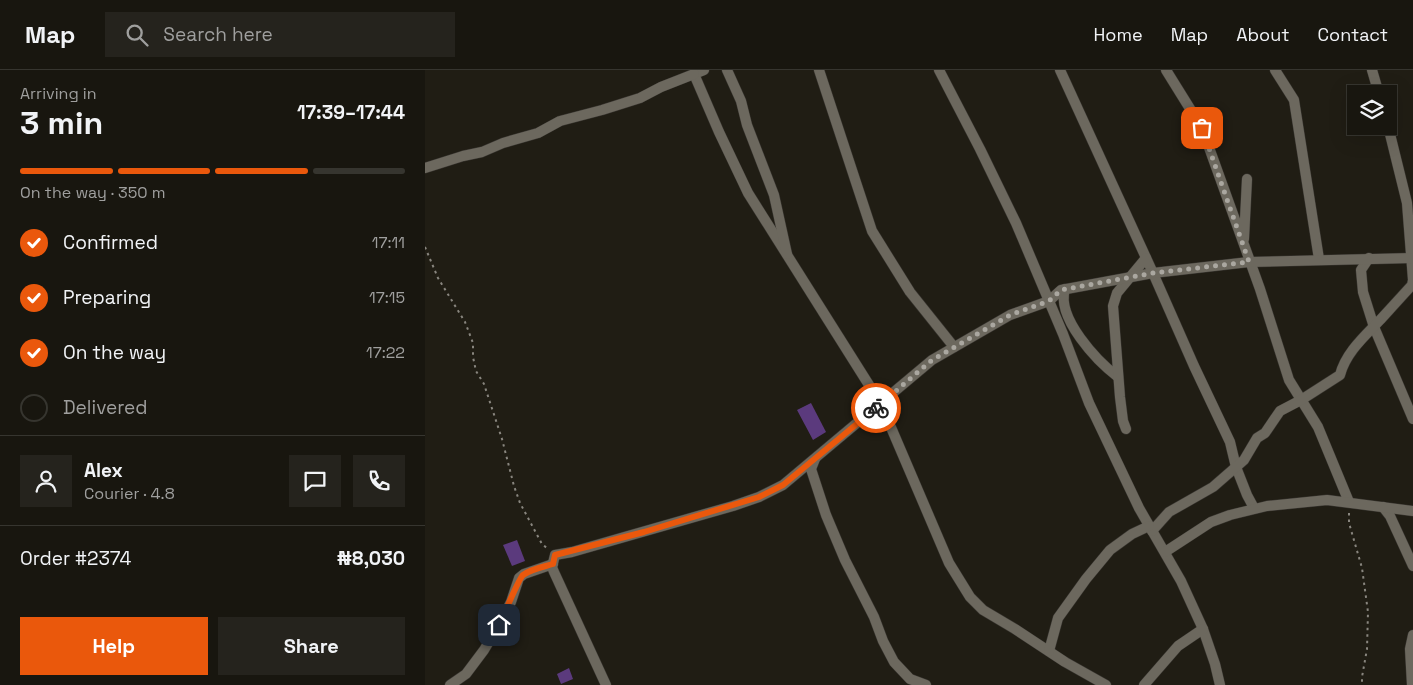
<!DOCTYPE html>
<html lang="en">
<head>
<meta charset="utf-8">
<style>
  body { margin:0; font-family:"Space Grotesk",sans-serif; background:#25231d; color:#f1f3f6; height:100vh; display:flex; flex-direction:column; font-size:19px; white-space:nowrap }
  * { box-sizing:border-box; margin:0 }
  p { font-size:16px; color:#9f9f9e }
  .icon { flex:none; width:28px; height:28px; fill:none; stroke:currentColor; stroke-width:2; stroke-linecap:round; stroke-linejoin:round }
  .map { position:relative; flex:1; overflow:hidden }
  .drawer { display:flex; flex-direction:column; background:#18160f; width:425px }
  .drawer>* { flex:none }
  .controls { position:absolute; left:922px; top:15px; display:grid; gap:10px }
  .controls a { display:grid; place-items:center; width:50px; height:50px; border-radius:0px; background:#18160f; box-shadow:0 5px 20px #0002,0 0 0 1px #36352f; font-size:25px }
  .pin { position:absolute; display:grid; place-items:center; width:42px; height:42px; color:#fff; margin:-21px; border-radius:10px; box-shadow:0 2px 8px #0006 }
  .courier { position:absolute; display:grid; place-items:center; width:50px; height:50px; margin:-25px; border:4px solid #ea580c; border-radius:50%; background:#fff; color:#222; box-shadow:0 1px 6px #0007 }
  .overview em { font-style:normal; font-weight:700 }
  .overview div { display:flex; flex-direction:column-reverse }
  .overview { display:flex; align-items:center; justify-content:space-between; height:85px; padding:0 20px }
  h1 { font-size:32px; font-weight:700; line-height:38px }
  .bar { display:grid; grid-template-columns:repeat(4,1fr); gap:8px 5px; align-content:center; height:60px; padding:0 20px }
  .bar i { height:6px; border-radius:4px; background:#36352f }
  .bar .selected { background:#ea580c }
  .bar p { grid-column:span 4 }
  .line { display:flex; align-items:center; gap:12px; padding:0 20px; border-top:1px solid #36352f }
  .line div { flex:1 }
  .round { display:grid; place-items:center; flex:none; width:52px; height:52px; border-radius:0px; background:#25231d }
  ol { padding:0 20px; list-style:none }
  li { display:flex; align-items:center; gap:15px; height:55px }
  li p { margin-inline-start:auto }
  li .icon { padding:5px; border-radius:50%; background:#ea580c; color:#fff; stroke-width:4 }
  li:last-child { color:#9f9f9e }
  li i { width:28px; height:28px; border:2px solid #36352f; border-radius:50% }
  .button { display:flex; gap:10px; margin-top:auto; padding:10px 20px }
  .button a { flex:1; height:58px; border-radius:0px; background:#ea580c; color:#fff; font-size:20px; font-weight:700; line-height:58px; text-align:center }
  .button a+a { background:#25231d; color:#f1f3f6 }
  header { display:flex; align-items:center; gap:30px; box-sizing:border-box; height:70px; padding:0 25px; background:#18160f; border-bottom:1px solid #36352f }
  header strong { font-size:24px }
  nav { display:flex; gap:28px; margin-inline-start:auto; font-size:18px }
  .search { width:350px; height:45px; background:#25231d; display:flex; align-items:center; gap:12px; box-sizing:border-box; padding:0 18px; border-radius:0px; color:#9f9f9e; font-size:19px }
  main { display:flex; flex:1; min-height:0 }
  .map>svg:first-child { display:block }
</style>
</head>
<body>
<header>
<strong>Map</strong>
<div class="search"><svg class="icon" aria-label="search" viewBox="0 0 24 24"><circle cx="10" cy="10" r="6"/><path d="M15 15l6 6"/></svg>Search here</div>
<nav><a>Home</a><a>Map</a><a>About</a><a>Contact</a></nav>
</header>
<main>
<section class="drawer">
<div class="overview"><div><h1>3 min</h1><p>Arriving in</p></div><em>17:39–17:44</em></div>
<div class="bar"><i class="selected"></i><i class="selected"></i><i class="selected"></i><i></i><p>On the way · 350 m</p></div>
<ol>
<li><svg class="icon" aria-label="check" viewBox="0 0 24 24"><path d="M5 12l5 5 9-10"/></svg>Confirmed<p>17:11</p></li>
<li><svg class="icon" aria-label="check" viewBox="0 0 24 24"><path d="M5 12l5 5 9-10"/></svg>Preparing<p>17:15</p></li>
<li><svg class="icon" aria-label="check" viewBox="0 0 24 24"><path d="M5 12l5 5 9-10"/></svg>On the way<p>17:22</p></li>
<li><i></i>Delivered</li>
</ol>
<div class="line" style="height:90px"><a class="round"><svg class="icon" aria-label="person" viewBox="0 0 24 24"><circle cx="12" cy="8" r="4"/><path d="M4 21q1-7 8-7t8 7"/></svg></a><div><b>Alex</b><p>Courier · 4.8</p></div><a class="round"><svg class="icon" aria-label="chat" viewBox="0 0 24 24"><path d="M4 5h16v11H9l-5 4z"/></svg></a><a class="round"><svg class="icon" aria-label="phone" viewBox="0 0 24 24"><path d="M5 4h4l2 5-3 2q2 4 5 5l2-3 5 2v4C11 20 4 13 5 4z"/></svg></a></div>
<div class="line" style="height:65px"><div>Order #2374</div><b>₦8,030</b></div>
<div class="button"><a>Help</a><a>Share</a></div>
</section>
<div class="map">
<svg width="988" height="615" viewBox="0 0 988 615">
  <rect width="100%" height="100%" fill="#201d14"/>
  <!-- building -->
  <g fill="#5b3a7d">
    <polygon points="386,333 401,362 388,370 372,340"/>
    <polygon points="92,470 100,491 87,496 78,475"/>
    <polygon points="144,598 148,609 136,614 132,604"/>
  </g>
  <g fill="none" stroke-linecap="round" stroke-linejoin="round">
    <!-- street casing -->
    <g stroke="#393631" stroke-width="11">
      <g id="street">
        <polyline points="279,0 269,4 294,62 323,123 456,334 524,493 545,527 558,540 590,559 640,592 681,615"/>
        <polyline points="302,0 316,31 322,55 349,125 362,184"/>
        <polyline points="394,0 447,161 485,222 529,277"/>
        <polyline points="514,0 555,79 591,153 638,264 664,333 714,438 756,511 778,559 790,594 795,615"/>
        <polyline points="635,0 728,203 769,296 805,372 811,397 822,425 829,438"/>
        <polyline points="741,0 777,58 835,219 864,310 893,357 924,432"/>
        <polyline points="850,0 869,30 894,189"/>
        <polyline points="947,0 954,24"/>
        <polyline points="0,98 38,86 57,82 78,73 113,63 135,51 177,40 215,28 236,17 269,4"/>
        <polyline points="819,169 822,109"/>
        <polyline points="944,188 936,200 938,222 949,257 988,349"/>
        <path d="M640,219c-9,29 32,72 53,88"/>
        <polyline points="701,359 698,351 695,327 688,236 692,223 721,188"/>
        <polyline points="390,389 386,399 401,445 420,490 449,547 458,571 469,592 485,609 501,615"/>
        <polyline points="958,437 965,446 988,496"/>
        <path d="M727,461l17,-19 44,-25 31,-27 13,-22 8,-5 15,-22 21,-11 39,-25c6,-23 25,-39 41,-56 10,-11 21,-23 31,-34l1,-5 -6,-77 -19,-77"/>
        <polyline points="740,482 786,452 805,445 842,436 902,430 988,441"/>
        <polyline points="624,581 633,548 661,509 685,480 707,464 724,456"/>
        <polyline points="25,615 41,604 59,580 74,555 86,532 94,508 99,504 128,494"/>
        <polyline points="181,615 129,502 127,497 130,485 147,482 308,436 334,427 358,415 507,290 585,245 624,231 636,220 728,203 824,192 988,188"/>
        <polyline points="719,615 753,576 778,559"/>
        <polyline points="987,615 985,579 988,565"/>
      </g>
    </g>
    <!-- path -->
    <g stroke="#89867f" stroke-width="2" stroke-dasharray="2.5 4" stroke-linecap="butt">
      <polyline points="0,177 13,208 40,252 48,273 48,287 51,301 59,314 77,369 89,416 95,433 117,474 123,479"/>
      <polyline points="924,443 924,453 937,498 943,542 942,579 937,607 937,615"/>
    </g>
    <!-- street -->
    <use href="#street" stroke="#6c685e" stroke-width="10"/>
  </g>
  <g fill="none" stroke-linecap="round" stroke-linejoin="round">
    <!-- done -->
    <polyline stroke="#aaa7a0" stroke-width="5" stroke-dasharray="0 9" points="451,338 507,290 585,245 624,231 636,220 728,203 824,192 777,58"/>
    <!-- route -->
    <path stroke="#ea580c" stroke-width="6" d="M74,555c4,-8 20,-47 24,-50 8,-6 20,-8 30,-11l2,-9 89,-23 115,-35 24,-12 93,-77"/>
  </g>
</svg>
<div class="controls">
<a><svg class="icon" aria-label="layers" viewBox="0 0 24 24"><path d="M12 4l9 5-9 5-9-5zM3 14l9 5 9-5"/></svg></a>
</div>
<div class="pin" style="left:777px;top:58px;background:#ea580c"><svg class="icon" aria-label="bag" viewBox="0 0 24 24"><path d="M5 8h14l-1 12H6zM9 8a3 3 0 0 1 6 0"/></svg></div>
<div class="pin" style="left:74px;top:555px;background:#1f2937"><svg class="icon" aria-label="home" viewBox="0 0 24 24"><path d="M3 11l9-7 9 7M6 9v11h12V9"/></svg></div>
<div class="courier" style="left:451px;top:338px"><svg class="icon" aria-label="bike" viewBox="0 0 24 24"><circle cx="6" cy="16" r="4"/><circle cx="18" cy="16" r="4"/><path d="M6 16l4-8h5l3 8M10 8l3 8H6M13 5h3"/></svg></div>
</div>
</main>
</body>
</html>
